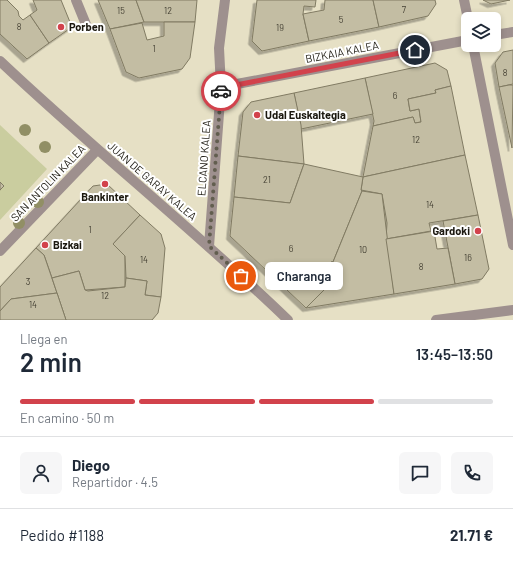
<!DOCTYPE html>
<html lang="es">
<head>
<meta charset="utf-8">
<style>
  body { margin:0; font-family:Barlow,sans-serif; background:#f6f6f7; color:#1f2937; height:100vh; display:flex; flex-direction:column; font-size:15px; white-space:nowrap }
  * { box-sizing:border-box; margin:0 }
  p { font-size:13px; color:#747a83 }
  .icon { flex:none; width:22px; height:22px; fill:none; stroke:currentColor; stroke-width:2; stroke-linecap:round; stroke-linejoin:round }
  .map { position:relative; height:320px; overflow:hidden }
  .details { display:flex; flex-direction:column; background:#fff; flex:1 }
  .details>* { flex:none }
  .controls { position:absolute; left:461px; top:12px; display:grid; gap:8px }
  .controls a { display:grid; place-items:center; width:40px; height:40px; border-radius:6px; background:#fff; box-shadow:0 2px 6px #0003; font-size:20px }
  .pin { position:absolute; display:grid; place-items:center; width:34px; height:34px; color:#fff; margin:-17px; border:2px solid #fff; border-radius:50%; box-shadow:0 1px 4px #0007 }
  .courier { position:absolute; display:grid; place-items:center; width:40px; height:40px; margin:-20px; border:3px solid #d2424c; border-radius:50%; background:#fff; color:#222; box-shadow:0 1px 5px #0007 }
  .bubble { position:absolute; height:28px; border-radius:6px; background:#fff; box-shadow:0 2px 6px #0003; font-size:13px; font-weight:600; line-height:28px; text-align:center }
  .overview em { font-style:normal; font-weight:600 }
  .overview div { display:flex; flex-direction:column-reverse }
  .overview { display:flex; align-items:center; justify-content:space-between; height:68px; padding:0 20px }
  h1 { font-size:26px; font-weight:600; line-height:30px }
  .bar { display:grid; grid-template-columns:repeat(4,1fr); gap:6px 4px; align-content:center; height:48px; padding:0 20px }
  .bar i { height:5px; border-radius:3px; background:#e0e1e3 }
  .bar .current { background:#d2424c }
  .bar p { grid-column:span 4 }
  .line { display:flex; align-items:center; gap:10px; padding:0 20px; border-top:1px solid #e0e1e3 }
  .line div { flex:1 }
  .round { display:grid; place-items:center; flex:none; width:42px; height:42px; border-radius:6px; background:#f6f6f7 }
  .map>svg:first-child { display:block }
</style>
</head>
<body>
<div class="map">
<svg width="513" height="320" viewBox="0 0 513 320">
  <defs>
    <filter id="shadow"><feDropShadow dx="-3.5" dy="3.5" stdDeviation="0" flood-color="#0004"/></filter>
  </defs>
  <rect width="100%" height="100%" fill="#e6e0c5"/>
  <!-- green -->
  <polygon fill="#cacd9f" points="0,125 47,169 0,220"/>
  <!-- building -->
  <g fill="#c3bda3" stroke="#817b63" filter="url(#shadow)">
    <polygon points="0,0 7,0 18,11 19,16 23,20 30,15 49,43 27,59 0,34"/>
    <polygon points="33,0 61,0 72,27 49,43 30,15 37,10"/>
    <polygon points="98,0 136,0 144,22 110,29"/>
    <polygon points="136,0 197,0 195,22 144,22"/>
    <polygon points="257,0 316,0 315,7 304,6 303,14 309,41 262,51 252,41"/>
    <polygon points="325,0 373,0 379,27 309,41 303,14 324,10"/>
    <polygon points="373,0 435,0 436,4 428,16 379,27"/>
    <polygon points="483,0 510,0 491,4"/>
    <polygon points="164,22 195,22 190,58 182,69 139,78 126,72 110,29 142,23 147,40 164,36"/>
    <polygon points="513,50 513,84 499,87 495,63 503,52"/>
    <polygon points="435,63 447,70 451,86 435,90 436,93 408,99 410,111 419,109 421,122 415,123 413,117 373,126 374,121 365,78"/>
    <polygon points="365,78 373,114 301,129 294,93"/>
    <polygon points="509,85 513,85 512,148 499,87"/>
    <polygon points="451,86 465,155 363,177 373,126 413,117 415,123 421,122 419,109 410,111 408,99 436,93 435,90"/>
    <polygon points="294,93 301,125 304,164 238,156 243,112 251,102"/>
    <polygon points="465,155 478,215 429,223 431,231 386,239 387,223 382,194 361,190 363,177"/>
    <polygon points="238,156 304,164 290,203 234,197"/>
    <polygon points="304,164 363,177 361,190 362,191 333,262 331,262 328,286 306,308 230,236 234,197 290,203"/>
    <polygon points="0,182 4,186 0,190"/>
    <polygon points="107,184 140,215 113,244 125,256 125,287 85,290 79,271 52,278 44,255 36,248 93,186"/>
    <polygon points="362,191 382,194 394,294 306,308 328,286 331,262 333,262"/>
    <polygon points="140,215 161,234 165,248 161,297 145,295 147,281 126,278 125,256 113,244"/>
    <polygon points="478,215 489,269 482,279 455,284 443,221"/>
    <polygon points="434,231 437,249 448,248 455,284 394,294 386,239"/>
    <polygon points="36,248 44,255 57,293 11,299 0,311 0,287"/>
    <polygon points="79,271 85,290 88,291 125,287 126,278 147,281 145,295 161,297 158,313 152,320 66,320 52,278"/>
    <polygon points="57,293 66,320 0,320 0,311 11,299"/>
  </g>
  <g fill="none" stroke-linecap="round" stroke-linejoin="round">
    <!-- minor -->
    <g stroke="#9e908e" stroke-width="10">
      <polyline points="76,0 87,27"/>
      <polyline points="464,0 468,19"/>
      <polyline points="494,35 513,32"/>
      <polyline points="473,45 513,245"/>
      <path d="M0,61c94,89 195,169 288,259"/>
      <polyline points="221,87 468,40"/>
      <polyline points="209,246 221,87 219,48 225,0"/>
      <polyline points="0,251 97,150"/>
      <polyline points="436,320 513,310"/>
    </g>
  </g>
  <!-- trees -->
  <g fill="#918f65">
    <circle cx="25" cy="130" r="6"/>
    <circle cx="45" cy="147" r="6"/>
    <circle cx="38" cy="202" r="6"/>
    <circle cx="19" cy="223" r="6"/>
  </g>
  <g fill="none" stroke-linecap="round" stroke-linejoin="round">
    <!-- done -->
    <polyline stroke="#625e4f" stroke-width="4" stroke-dasharray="0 7.2" points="221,91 209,246 241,276"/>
    <!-- route -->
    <polyline stroke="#d2424c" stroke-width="5" points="221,91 221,88 415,50"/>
  </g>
  <!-- markers -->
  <g fill="#d2424c" stroke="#fff" stroke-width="1.5">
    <circle cx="61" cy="27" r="4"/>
    <circle cx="257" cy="115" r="4"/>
    <circle cx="105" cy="184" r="4"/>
    <circle cx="478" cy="231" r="4"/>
    <circle cx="45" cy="245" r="4"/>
  </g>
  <g text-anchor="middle" stroke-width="4" stroke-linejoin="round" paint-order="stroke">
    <!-- number labels -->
    <g font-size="9" fill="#454134">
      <text x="404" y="13">7</text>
      <text x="121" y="14">15</text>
      <text x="168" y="14">12</text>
      <text x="341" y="23">5</text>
      <text x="19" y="30">8</text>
      <text x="280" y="31">19</text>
      <text x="154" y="52">1</text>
      <text x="505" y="76">8</text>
      <text x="395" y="99">6</text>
      <text x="416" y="143">12</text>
      <text x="267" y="183">21</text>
      <text x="430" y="208">14</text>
      <text x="90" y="233">1</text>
      <text x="291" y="252">6</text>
      <text x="363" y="253">10</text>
      <text x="468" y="261">16</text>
      <text x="144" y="263">14</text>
      <text x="421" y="270">8</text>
      <text x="28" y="285">3</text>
      <text x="105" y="299">12</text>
      <text x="33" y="308">14</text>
    </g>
    <!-- poi labels -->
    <g font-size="11" font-weight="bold" fill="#1b180f" stroke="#fff" text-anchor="start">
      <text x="69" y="31">Porben</text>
      <text x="265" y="119">Udal Euskaltegia</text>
      <text x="105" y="201" text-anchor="middle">Bankinter</text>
      <text x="470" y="235" text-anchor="end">Gardoki</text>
      <text x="53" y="249">Bizkai</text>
    </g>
    <!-- street labels -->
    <g font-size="11" fill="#1b180f" stroke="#fff">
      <text transform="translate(342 52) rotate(-11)" y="4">BIZKAIA KALEA</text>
      <text transform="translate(204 158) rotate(-86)" y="4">ELCANO KALEA</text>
      <text transform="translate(152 181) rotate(41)" y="4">JUAN DE GARAY KALEA</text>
      <text transform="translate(48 183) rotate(-46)" y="4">SAN ANTOLIN KALEA</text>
    </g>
  </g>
</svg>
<div class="controls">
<a><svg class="icon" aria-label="layers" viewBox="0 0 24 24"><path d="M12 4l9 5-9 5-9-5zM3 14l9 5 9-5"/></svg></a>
</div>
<div class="pin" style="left:241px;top:276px;background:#ea580c"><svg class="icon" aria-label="bag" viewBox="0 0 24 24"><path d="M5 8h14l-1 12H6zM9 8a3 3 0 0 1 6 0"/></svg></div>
<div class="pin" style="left:415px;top:50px;background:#1f2937"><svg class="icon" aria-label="home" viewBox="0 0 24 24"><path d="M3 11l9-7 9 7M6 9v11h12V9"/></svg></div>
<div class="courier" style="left:221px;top:91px"><svg class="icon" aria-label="car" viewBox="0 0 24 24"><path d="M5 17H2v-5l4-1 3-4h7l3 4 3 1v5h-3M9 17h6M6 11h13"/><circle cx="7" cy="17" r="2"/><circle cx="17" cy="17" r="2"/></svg></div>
<div class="bubble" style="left:265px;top:262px;width:78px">Charanga</div>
</div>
<section class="details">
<div class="overview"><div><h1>2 min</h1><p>Llega en</p></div><em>13:45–13:50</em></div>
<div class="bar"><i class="current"></i><i class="current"></i><i class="current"></i><i></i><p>En camino · 50 m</p></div>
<div class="line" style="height:72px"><a class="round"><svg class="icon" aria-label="person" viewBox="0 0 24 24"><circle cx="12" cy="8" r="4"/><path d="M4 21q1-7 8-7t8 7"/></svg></a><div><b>Diego</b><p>Repartidor · 4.5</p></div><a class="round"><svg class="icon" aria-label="chat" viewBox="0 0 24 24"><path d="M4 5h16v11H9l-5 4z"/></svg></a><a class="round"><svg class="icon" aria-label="phone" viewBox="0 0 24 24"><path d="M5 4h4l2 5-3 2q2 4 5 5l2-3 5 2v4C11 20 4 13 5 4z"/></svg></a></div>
<div class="line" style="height:52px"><div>Pedido #1188</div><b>21.71 €</b></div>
</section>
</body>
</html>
